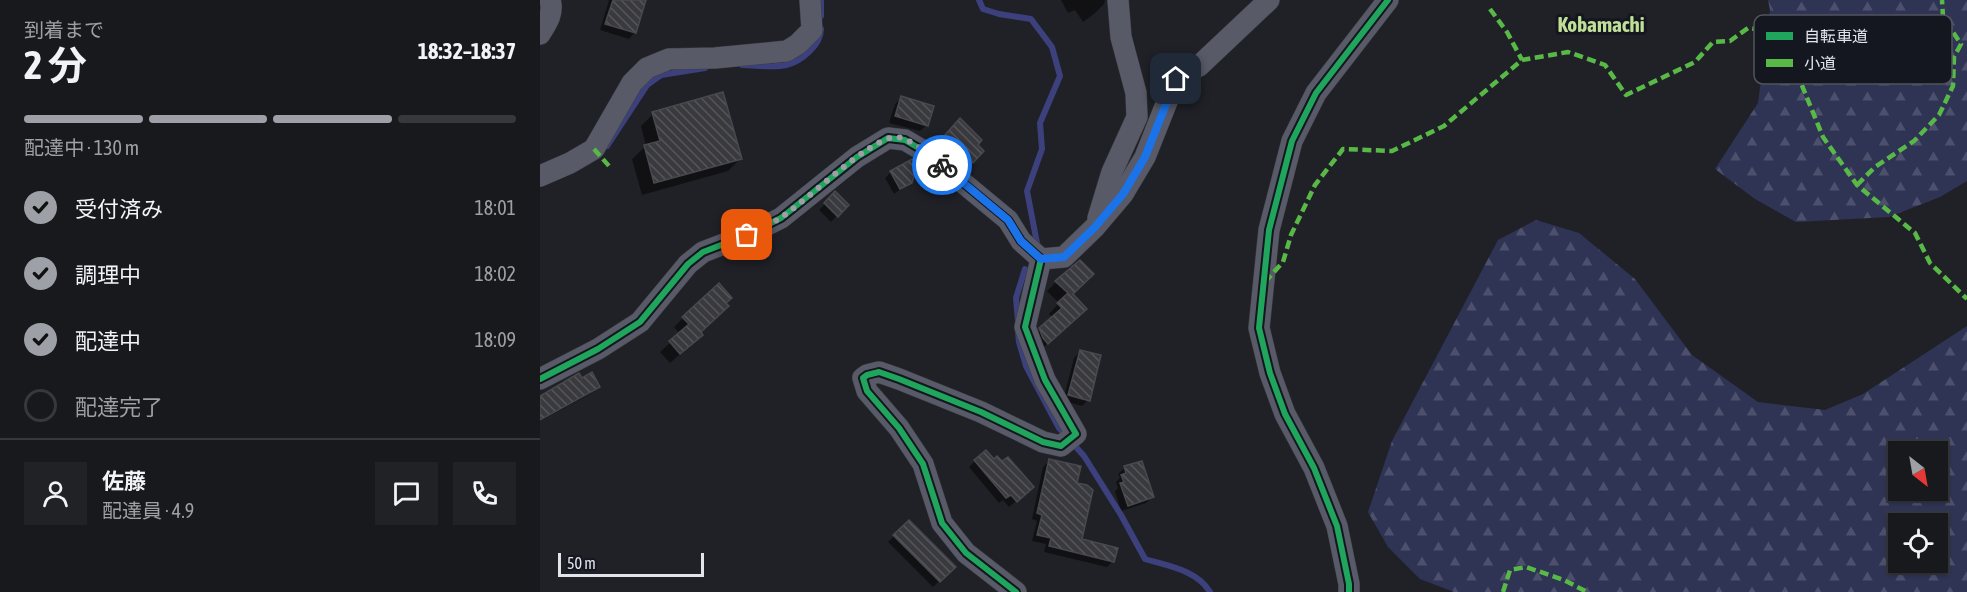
<!DOCTYPE html>
<html lang="ja">
<head>
<meta charset="utf-8">
<style>
  body { margin:0; font-family:"Asap Condensed","Noto Sans JP",sans-serif; background:#212226; color:#f1f3f6; height:100vh; display:flex; flex-direction:column; font-size:22px; white-space:nowrap }
  * { box-sizing:border-box; margin:0 }
  p { font-size:20px; color:#9fa0a4 }
  .icon { flex:none; width:33px; height:33px; fill:none; stroke:currentColor; stroke-width:2; stroke-linecap:round; stroke-linejoin:round }
  .map { position:relative; flex:1; overflow:hidden }
  .panel { display:flex; flex-direction:column; background:#18191d; width:540px }
  .panel>* { flex:none }
  .needle { width:39px; rotate:149deg }
  .controls { position:absolute; left:1348px; top:441px; display:grid; gap:12px }
  .controls a { display:grid; place-items:center; width:60px; height:60px; border-radius:0px; background:#18191d; box-shadow:0 2px 4px #0004,0 0 0 2px #36383b; font-size:30px }
  .scale { position:absolute; left:18px; bottom:15px; width:146px; box-sizing:border-box; padding-left:6px; border:3px solid #e2e4ec; border-top:0; font-size:16px; line-height:21px; white-space:nowrap; color:#e2e4ec; -webkit-text-stroke:4px #141620; paint-order:stroke }
  .pin { position:absolute; display:grid; place-items:center; width:51px; height:51px; color:#fff; margin:-26px; border-radius:12px; box-shadow:0 3px 9px #0006 }
  .courier { position:absolute; display:grid; place-items:center; width:60px; height:60px; margin:-30px; border:4px solid #1a73e8; border-radius:50%; background:#fff; color:#222; box-shadow:0 2px 8px #0007 }
  .headline em { font-style:normal; font-weight:700 }
  .headline div { display:flex; flex-direction:column-reverse }
  .headline { display:flex; align-items:center; justify-content:space-between; height:102px; padding:0 24px }
  h1 { font-size:39px; font-weight:700; line-height:45px }
  .bar { display:grid; grid-template-columns:repeat(4,1fr); gap:9px 6px; align-content:center; height:72px; padding:0 24px }
  .bar i { height:8px; border-radius:4px; background:#36383b }
  .bar .on { background:#9ea0a7 }
  .bar p { grid-column:span 4 }
  .line { display:flex; align-items:center; gap:15px; padding:0 24px; border-top:2px solid #36383b }
  .line div { flex:1 }
  .round { display:grid; place-items:center; flex:none; width:63px; height:63px; border-radius:0px; background:#212226 }
  ol { padding:0 24px; list-style:none }
  li { display:flex; align-items:center; gap:18px; height:66px }
  li p { margin-inline-start:auto }
  li .icon { padding:6px; border-radius:50%; background:#9ea0a7; color:#111; stroke-width:4 }
  li:last-child { color:#9fa0a4 }
  li i { width:33px; height:33px; border:3px solid #36383b; border-radius:50% }
  main { display:flex; flex:1; min-height:0 }
  .map>svg:first-child { display:block }
</style>
</head>
<body>
<main>
<section class="panel">
<div class="headline"><div><h1>2 分</h1><p>到着まで</p></div><em>18:32–18:37</em></div>
<div class="bar"><i class="on"></i><i class="on"></i><i class="on"></i><i></i><p>配達中 · 130 m</p></div>
<ol>
<li><svg class="icon" aria-label="check" viewBox="0 0 24 24"><path d="M5 12l5 5 9-10"/></svg>受付済み<p>18:01</p></li>
<li><svg class="icon" aria-label="check" viewBox="0 0 24 24"><path d="M5 12l5 5 9-10"/></svg>調理中<p>18:02</p></li>
<li><svg class="icon" aria-label="check" viewBox="0 0 24 24"><path d="M5 12l5 5 9-10"/></svg>配達中<p>18:09</p></li>
<li><i></i>配達完了</li>
</ol>
<div class="line" style="height:108px"><a class="round"><svg class="icon" aria-label="person" viewBox="0 0 24 24"><circle cx="12" cy="8" r="4"/><path d="M4 21q1-7 8-7t8 7"/></svg></a><div><b>佐藤</b><p>配達員 · 4.9</p></div><a class="round"><svg class="icon" aria-label="chat" viewBox="0 0 24 24"><path d="M4 5h16v11H9l-5 4z"/></svg></a><a class="round"><svg class="icon" aria-label="phone" viewBox="0 0 24 24"><path d="M5 4h4l2 5-3 2q2 4 5 5l2-3 5 2v4C11 20 4 13 5 4z"/></svg></a></div>
</section>
<div class="map">
<svg width="1427" height="592" viewBox="0 0 1427 592">
  <defs>
    <pattern id="forest-firs" width="22" height="20" patternUnits="userSpaceOnUse" patternTransform="scale(1.5)"><rect width="22" height="20" fill="#2f3354"/><path d="M5 1l3.5 6h-7zM16 11l3.5 6h-7z" fill="#4d506d"/></pattern>
    <pattern id="building-back-hatch" width="6" height="6" patternUnits="userSpaceOnUse" patternTransform="scale(1.5)"><rect width="6" height="6" fill="#39393e"/><path d="M-1 5l2 2M0 0l6 6M5-1l2 2" fill="none" stroke="#55565a"/></pattern>
  </defs>
  <rect width="100%" height="100%" fill="#202127"/>
  <!-- forest -->
  <g fill="url(#forest-firs)" fill-rule="evenodd">
    <polygon points="1228,0 1427,0 1427,181 1400,197 1349,217 1256,222 1215,199 1175,169 1218,103 1230,10"/>
    <path d="M996,220l43,13 56,46 57,76 66,47 67,8 38,-16 104,-68v266h-513l-34,-13 -32,-32 -20,-35 24,-71 106,-201zM1359,452h39v38h-39zM1359,524h39v38h-39z"/>
  </g>
  <!-- shadow -->
  <g fill="#0007">
    <polygon points="69,0 105,0 95,32 89,39 60,30"/>
    <polygon points="521,0 565,0 564,4 554,14 543,22 535,10 528,13"/>
    <polygon points="361,98 387,125 380,131 349,123 355,104"/>
    <polygon points="113,114 200,159 188,171 102,195 92,159 106,146 101,126"/>
    <polygon points="420,120 436,145 442,151 426,168 399,143"/>
    <polygon points="351,172 370,182 354,194 345,178"/>
    <polygon points="295,194 307,205 291,222 279,210"/>
    <polygon points="516,282 531,294 535,319 498,352 490,339 513,318 509,314 519,303 507,291"/>
    <polygon points="143,318 159,332 152,344 130,363 120,352 140,334 134,327"/>
    <polygon points="540,352 548,400 542,406 523,401 534,358"/>
    <polygon points="42,380 58,387 52,393 0,421 0,397"/>
    <polygon points="435,461 485,493 469,507 463,500 459,503 429,467"/>
    <polygon points="509,461 535,484 541,540 573,561 567,567 504,552 506,544 492,541 497,521 492,519 503,467"/>
    <polygon points="585,468 612,497 606,503 581,511 575,491 578,488 576,482 580,478 578,474"/>
    <polygon points="369,522 413,567 393,587 348,542"/>
  </g>
  <g fill="none" stroke-linecap="round" stroke-linejoin="round">
    <!-- stream -->
    <g stroke="#3c417d" stroke-width="6">
      <polyline points="281,0 281,16"/>
      <polyline points="439,0 443,9 459,14 491,19 512,47 520,76 500,123 502,149 487,191 497,243"/>
      <path d="M202,65c14,0 31,3 44,0 15,-3 35,-20 35,-36"/>
      <polyline points="67,146 107,85 121,75 165,68"/>
      <polyline points="478,321 476,298 485,269"/>
      <path d="M478,332l1,10 7,24 33,62 25,28 37,59 24,44c23,7 52,11 65,33"/>
    </g>
  </g>
  <!-- building -->
  <g fill="url(#building-back-hatch)" stroke="#48494f" stroke-width="1.5">
    <polygon points="73,0 106,0 96,33 65,24"/>
    <polygon points="183,92 202,159 114,183 104,145 120,141 112,112"/>
    <polygon points="361,96 394,106 388,126 355,116"/>
    <polygon points="420,118 442,140 438,145 444,151 433,163 404,136"/>
    <polygon points="372,159 378,162 372,183 360,189 350,171"/>
    <polygon points="295,191 309,205 298,217 284,203"/>
    <polygon points="540,260 554,274 533,294 547,309 508,344 503,338 499,328 522,308 517,303 528,293 515,281"/>
    <polygon points="179,283 192,298 186,303 189,306 161,332 163,335 140,354 129,341 149,324 142,317"/>
    <polygon points="540,350 561,355 550,401 528,395"/>
    <polygon points="52,372 60,387 0,420 0,396 39,373 42,378"/>
    <polygon points="446,450 454,459 457,456 462,461 468,457 494,487 477,502 471,495 466,498 434,460"/>
    <polygon points="509,459 541,466 537,483 547,485 553,490 542,539 578,548 574,562 509,546 511,538 497,535 502,515 497,513"/>
    <polygon points="602,461 614,497 588,506 580,483 584,482 581,475 586,473 584,466"/>
    <polygon points="369,520 416,567 400,582 353,535"/>
  </g>
  <g fill="none" stroke-linecap="round" stroke-linejoin="round">
    <!-- minor casing -->
    <g stroke="#3c3d42" stroke-width="22">
      <g id="minor">
        <path d="M0,34c7,-11 14,-21 10,-34"/>
        <polyline points="0,176 30,163 54,149 92,83 107,68 129,59 175,58 247,51 258,44 272,30 270,0"/>
        <polyline points="558,218 572,172 597,117 596,93 581,37 578,0"/>
        <polyline points="501,259 524,257 555,227 583,194 605,157 636,79 659,66 729,0"/>
        <polyline points="0,379 58,349 100,322 148,264 163,252 207,235 241,218 317,157 348,138 365,140 387,153 468,220 481,241 501,259 485,327 505,380 536,434 521,446 503,442 441,412 359,379 339,372 327,375 323,378 327,391 359,428 383,464 402,523 426,553 476,592"/>
        <polyline points="809,592 809,584 797,526 774,468 745,414 730,373 719,328 729,230 752,141 776,93 848,0"/>
      </g>
    </g>
    <!-- minor -->
    <use href="#minor" stroke="#585a68" stroke-width="21"/>
    <!-- quiet -->
    <g stroke="#58b947" stroke-width="4.5" stroke-dasharray="9 4.5" stroke-linecap="butt">
      <polyline points="950,9 967,32 982,60"/>
      <polyline points="54,149 69,166"/>
      <polyline points="1317,185 1335,167 1374,141 1399,115 1413,86 1414,57 1421,44 1403,17 1402,0"/>
      <polyline points="725,282 743,262 751,235 775,185 803,149 852,151 904,126 982,60 1028,52 1065,65 1086,95 1155,62 1173,42 1190,41 1208,28 1230,31 1254,66 1283,137 1317,185 1375,233 1390,263 1427,299"/>
      <polyline points="963,592 970,570 986,567 1024,580 1047,592"/>
    </g>
    <!-- cycleway casing -->
    <g stroke="#141620" stroke-width="10">
      <g id="cycleway">
        <polyline points="0,379 58,349 100,322 148,264 163,252 207,235 241,218 317,157 348,138 365,140 387,153 468,220 481,241 501,259 485,327 505,380 536,434 521,446 503,442 441,412 359,379 339,372 327,375 323,378 327,391 359,428 383,464 402,523 426,553 476,592"/>
        <polyline points="809,592 809,584 797,526 774,468 745,414 730,373 719,328 729,230 752,141 776,93 848,0"/>
      </g>
    </g>
    <!-- cycleway -->
    <use href="#cycleway" stroke="#20a55d" stroke-width="6"/>
  </g>
  <g fill="none" stroke-linecap="round" stroke-linejoin="round">
    <!-- done -->
    <path stroke="#9ea0a7" stroke-width="6" stroke-dasharray="0 10.8" d="M207,235c11,-5 23,-10 33,-17 25,-15 90,-81 116,-81 14,1 35,19 46,28"/>
    <!-- route -->
    <polyline stroke="#1a73e8" stroke-width="8" points="402,165 468,220 481,241 501,259 524,257 555,227 583,194 605,157 636,79"/>
  </g>
  <g text-anchor="middle" stroke-width="6" stroke-linejoin="round" paint-order="stroke">
    <!-- quarter labels -->
    <g font-size="21" font-weight="bold" fill="#c0df97" stroke="#141620">
      <text x="1061" y="32">Kobamachi</text>
    </g>
  </g>
  <!-- legend -->
  <rect x="1214" y="15" width="198" height="69" rx="9" fill="#141620" stroke="#52545d" stroke-width="1.5"/>
  <rect x="1226" y="32" width="27" height="8" fill="#20a55d"/>
  <rect x="1226" y="59" width="27" height="8" fill="#58b947"/>
  <g font-size="16" fill="#e2e4ec">
    <text x="1264" y="42">自転車道</text>
    <text x="1264" y="69">小道</text>
  </g>
</svg>
<div class="controls">
<a><svg class="needle" viewBox="-14 -14 28 28"><path d="M0-13l5 13h-10z" fill="#e53935"/><path d="M0 13l5-13h-10z" fill="#9fa0a4"/></svg></a>
<a><svg class="icon" aria-label="locate" viewBox="0 0 24 24"><circle cx="12" cy="12" r="6"/><path d="M12 2v4M12 18v4M2 12h4M18 12h4"/></svg></a>
</div>
<div class="scale">50 m</div>
<div class="pin" style="left:207px;top:235px;background:#ea580c"><svg class="icon" aria-label="bag" viewBox="0 0 24 24"><path d="M5 8h14l-1 12H6zM9 8a3 3 0 0 1 6 0"/></svg></div>
<div class="pin" style="left:636px;top:79px;background:#1f2937"><svg class="icon" aria-label="home" viewBox="0 0 24 24"><path d="M3 11l9-7 9 7M6 9v11h12V9"/></svg></div>
<div class="courier" style="left:402px;top:165px"><svg class="icon" aria-label="bike" viewBox="0 0 24 24"><circle cx="6" cy="16" r="4"/><circle cx="18" cy="16" r="4"/><path d="M6 16l4-8h5l3 8M10 8l3 8H6M13 5h3"/></svg></div>
</div>
</main>
</body>
</html>
